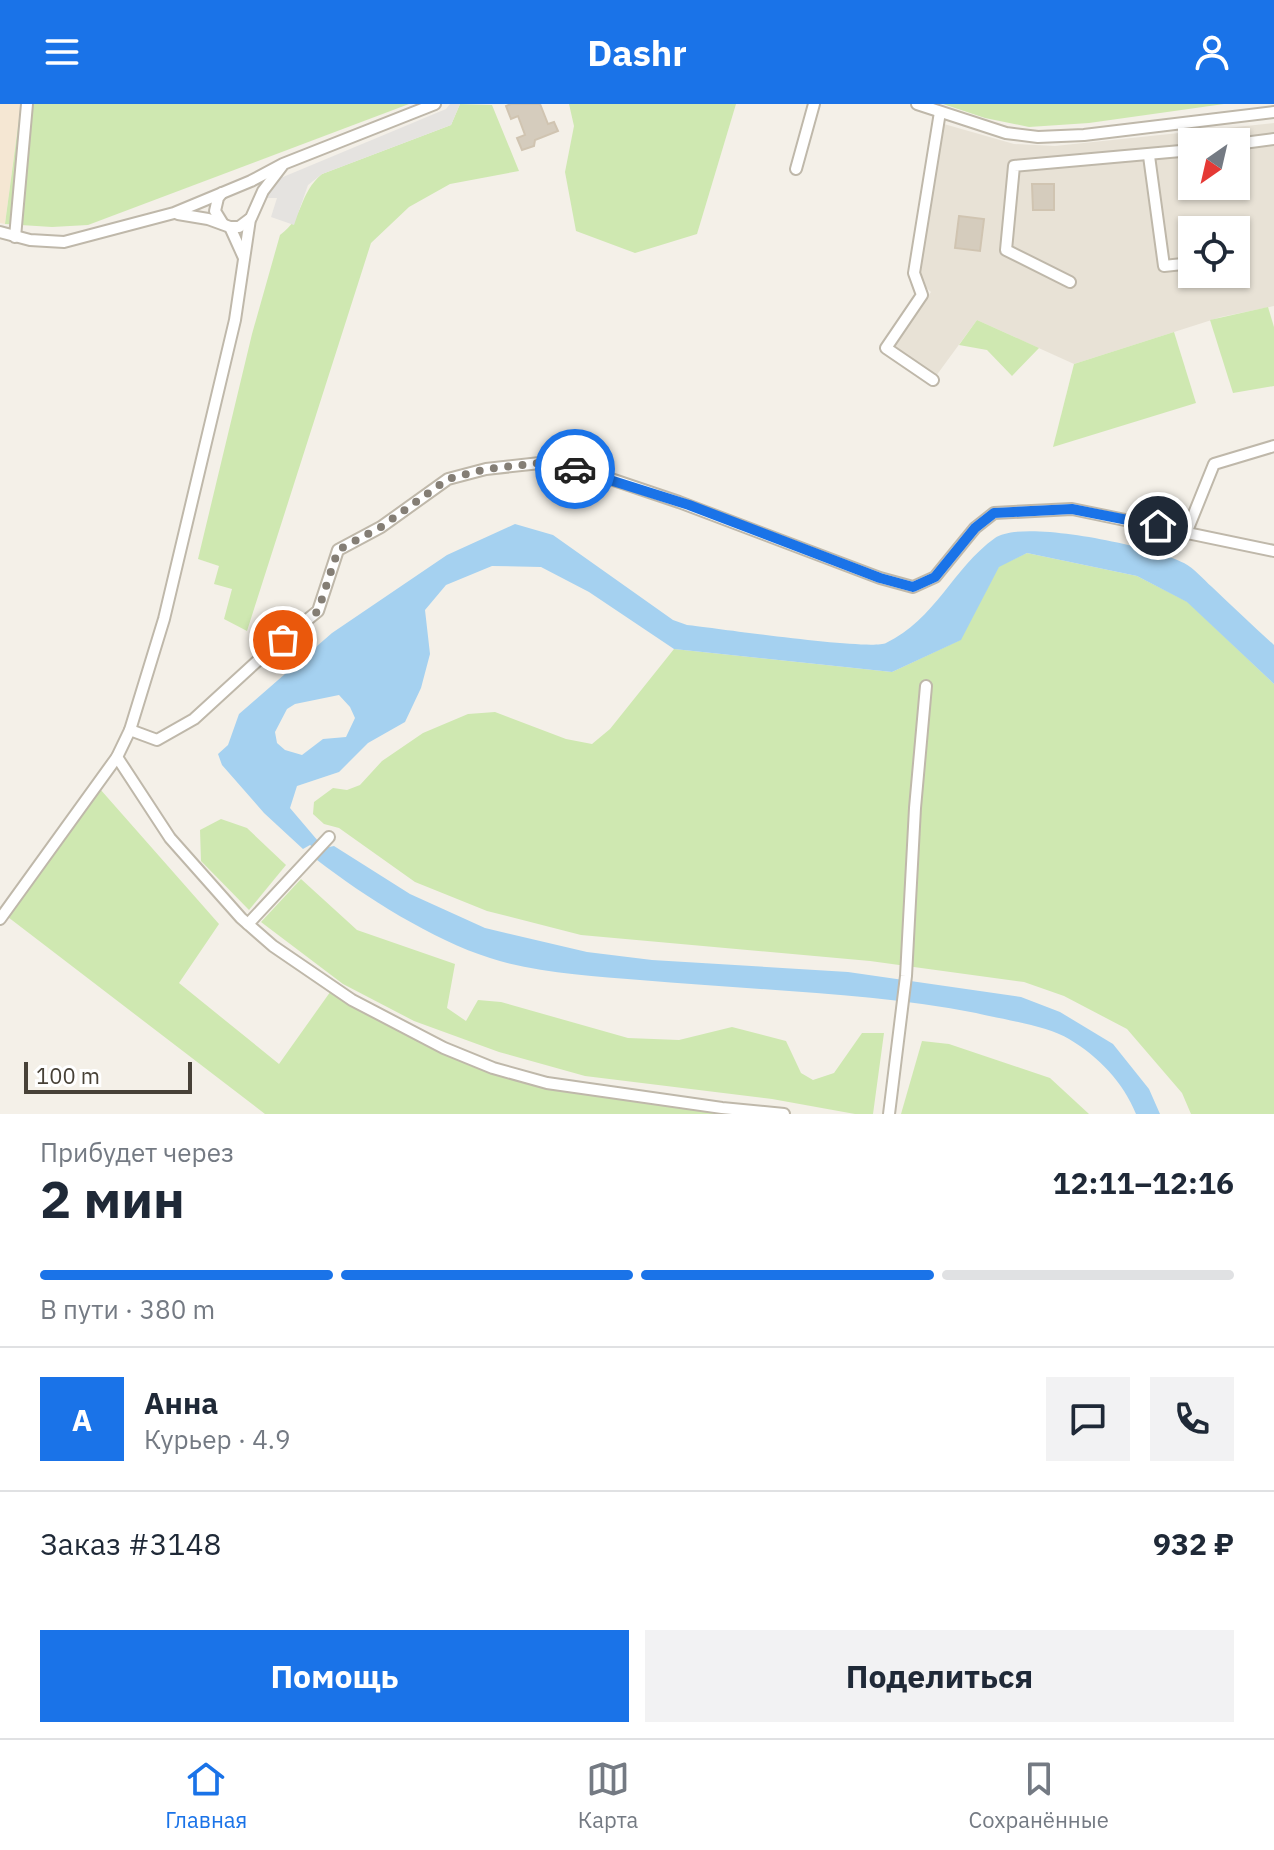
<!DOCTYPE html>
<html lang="ru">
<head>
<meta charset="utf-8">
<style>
  body { margin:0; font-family:"IBM Plex Sans",sans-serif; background:#f2f2f3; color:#1f2937; height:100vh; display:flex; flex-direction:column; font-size:30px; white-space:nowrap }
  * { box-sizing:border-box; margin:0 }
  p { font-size:26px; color:#747a83 }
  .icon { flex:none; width:44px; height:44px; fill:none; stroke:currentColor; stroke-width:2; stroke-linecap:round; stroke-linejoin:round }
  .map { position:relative; height:1010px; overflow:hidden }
  .sheet { display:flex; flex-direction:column; background:#fff; flex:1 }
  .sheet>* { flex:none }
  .needle { width:52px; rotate:214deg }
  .tools { position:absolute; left:1178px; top:24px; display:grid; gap:16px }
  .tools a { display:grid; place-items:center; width:72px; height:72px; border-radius:0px; background:#fff; box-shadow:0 2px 6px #0004; font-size:40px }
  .scale { position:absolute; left:24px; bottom:20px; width:168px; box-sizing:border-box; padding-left:8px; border:4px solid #474137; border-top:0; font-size:22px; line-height:28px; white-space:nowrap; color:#474137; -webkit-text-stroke:6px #fff; paint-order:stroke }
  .pin { position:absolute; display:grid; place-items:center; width:68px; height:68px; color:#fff; margin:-34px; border:4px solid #fff; border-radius:50%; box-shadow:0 2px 8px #0007 }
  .courier { position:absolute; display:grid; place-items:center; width:80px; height:80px; margin:-40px; border:6px solid #1a73e8; border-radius:50%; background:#fff; color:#222; box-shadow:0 2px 10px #0007 }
  .head em { font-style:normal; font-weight:700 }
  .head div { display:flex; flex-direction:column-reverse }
  .head { display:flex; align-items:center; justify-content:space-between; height:136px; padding:0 40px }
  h1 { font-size:52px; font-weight:700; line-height:60px }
  .bar { display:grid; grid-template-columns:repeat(4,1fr); gap:12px 8px; align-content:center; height:96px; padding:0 40px }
  .bar i { height:10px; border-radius:6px; background:#e0e1e3 }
  .bar .active { background:#1a73e8 }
  .bar p { grid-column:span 4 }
  .line { display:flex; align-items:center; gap:20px; padding:0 40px; border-top:2px solid #e0e1e3 }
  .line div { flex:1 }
  .round { display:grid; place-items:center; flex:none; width:84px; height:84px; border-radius:0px; background:#f2f2f3 }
  .primary-button { display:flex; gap:16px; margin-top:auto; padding:16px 40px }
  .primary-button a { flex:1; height:92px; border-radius:0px; background:#1a73e8; color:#fff; font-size:32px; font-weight:700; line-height:92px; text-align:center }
  .primary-button a+a { background:#f2f2f3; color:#1f2937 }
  header { display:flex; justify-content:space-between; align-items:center; height:104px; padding:0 40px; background:#1a73e8; color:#fff; font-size:36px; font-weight:700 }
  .tabs { display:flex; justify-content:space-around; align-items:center; height:112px; border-top:2px solid #e0e1e3; background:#fff; font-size:22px; color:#747a83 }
  .tabs a { display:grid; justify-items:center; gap:4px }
  .tabs .active { color:#1a73e8 }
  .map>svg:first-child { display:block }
</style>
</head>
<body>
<header><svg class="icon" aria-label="menu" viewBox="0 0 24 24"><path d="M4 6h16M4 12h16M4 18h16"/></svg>Dashr<svg class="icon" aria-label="person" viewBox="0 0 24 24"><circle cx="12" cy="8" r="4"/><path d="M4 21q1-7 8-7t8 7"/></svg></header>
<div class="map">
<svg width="1274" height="1010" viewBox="0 0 1274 1010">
  <rect width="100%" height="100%" fill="#f4f0e8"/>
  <!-- residential -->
  <path fill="#e8e2d6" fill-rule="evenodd" d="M1274,19v183l-53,11 -147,47 -97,-44 -41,56 -42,-30 37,-54 -10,-9 -2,-12 25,-147 70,20 41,2zM1192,38h44v44h-44zM1192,126h44v44h-44z"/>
  <!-- commercial -->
  <polygon fill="#f5e7d3" points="0,0 21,0 5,120 0,119"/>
  <!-- green -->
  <g fill="#cfe8b1">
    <polygon points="21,0 409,0 88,121 52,123 5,120"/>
    <path d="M460,0l32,1 27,66 -69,13 -41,23 -38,36 -124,388 -23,-12 8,-30 -18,-5 5,-18 -21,-7 54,-225 28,-99c25,-18 18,-41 42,-61l129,-49z"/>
    <polygon points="569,0 736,0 697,130 635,149 576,127 565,68 574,22"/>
    <polygon points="943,0 1224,0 1089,19 1029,23 985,14"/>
    <polygon points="1268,203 1274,223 1274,282 1233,289 1210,216"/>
    <polygon points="977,216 1039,244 1012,272 987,246 959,241"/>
    <polygon points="1174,228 1196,299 1053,343 1074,260"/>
    <polygon points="1027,449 1137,472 1188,498 1274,580 1274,1010 1191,1010 1182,989 1127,925 1064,892 1024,878 870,857 581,831 487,807 415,778 339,724 324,720 313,710 314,698 333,684 347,686 360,681 382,657 423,629 468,610 495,608 566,635 592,640 610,625 674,545 892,568 960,536 999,462"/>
    <polygon points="100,685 219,820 179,879 279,960 333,884 444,944 547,979 783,1010 265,1010 4,810"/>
    <polygon points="221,715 247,724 286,761 249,806 201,757 200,726"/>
    <polygon points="301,775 357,826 455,860 447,904 466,917 478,896 501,898 628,934 679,936 732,923 786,937 801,969 813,976 834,969 862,929 884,929 873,1010 855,1010 772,995 585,972 499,948 414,917 343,880 261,818"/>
    <polygon points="922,937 949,940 1050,974 1089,1010 901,1010"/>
  </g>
  <!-- parking -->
  <polygon fill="#e5e3e0" points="450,0 460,0 451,21 322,70 308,81 294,121 271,113 277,94 260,94 276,70 283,73 446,5"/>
  <!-- water -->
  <path fill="#a5d1f0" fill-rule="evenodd" d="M515,420l38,11 120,85 14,5c29,3 183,26 199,18 49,-23 67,-75 109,-105 27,-20 160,9 189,25 10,5 19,16 28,24 20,19 41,39 62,58v39l-87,-82 -50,-26 -110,-23 -28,14 -38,73 -69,32 -218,-23 -85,-57 -48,-25 -49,-1 -46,19 -21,25 5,44 -9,34 -16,34 -37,21 -29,29 -42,14 -7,22 34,40 10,-2 76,48 75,34 102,24 65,8 196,12 173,25 39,15 53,32 36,45 11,25h-24c-13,-32 -37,-57 -67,-75 -21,-13 -68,-20 -93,-26 -107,-21 -226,-23 -336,-33 -47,-4 -105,-7 -150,-22 -57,-18 -125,-61 -173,-98l3,-8 -10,-7 -7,4 -39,-36 -42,-48 -4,-11 10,-9 11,-31 93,-81 115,-78zM339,591l11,12 5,11 -9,19 -23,2 -21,16 -17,-5 -8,-7 -2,-11 12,-23 8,-5z"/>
  <!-- building -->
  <g fill="#d5ccbd" stroke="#d0c4b1" stroke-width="2">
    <polygon points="511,0 540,0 548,20 554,18 558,27 535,36 534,42 522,46 517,34 525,31 518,12 511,15 506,2"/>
    <polygon points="1032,80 1054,80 1054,106 1033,106"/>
    <polygon points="959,112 984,115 980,147 955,144"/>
  </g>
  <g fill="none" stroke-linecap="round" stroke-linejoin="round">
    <!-- street casing -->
    <g stroke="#bfb8aa" stroke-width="14">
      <g id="street">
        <polyline points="917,0 1006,29 1038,33 1084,31 1274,8"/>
        <polyline points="1236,40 1274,35"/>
        <polyline points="1149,52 1164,162 1192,159"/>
        <polyline points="796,65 814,0"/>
        <polyline points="222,89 218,94 215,107 223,120"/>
        <polyline points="178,110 208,115 230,123 239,123 251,114 263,87 282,62"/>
        <polyline points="230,123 244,154"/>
        <polyline points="0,128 30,136 64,138 174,109 251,77 283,60 435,0"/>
        <polyline points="15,133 27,0"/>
        <polyline points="1070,178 1006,146 1014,62 1192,46"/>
        <polyline points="933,276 886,244 922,191 914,169 940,8"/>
        <polyline points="1187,427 1214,360 1274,342"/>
        <polyline points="130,626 157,636 194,615 265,550 318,507 338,446 381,423 448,375 486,365 540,359 590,368 679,398 880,474 913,483 935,473 975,424 994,409 1072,405 1274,447"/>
        <polyline points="117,653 170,734 241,814 273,842 352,896 444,944 493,964 547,979 722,1004 784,1010"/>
        <polyline points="0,815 117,653 130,626 164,515 235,216 250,115"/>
        <polyline points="248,820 329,733"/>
        <polyline points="889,1010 906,872 915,704 926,582"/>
      </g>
    </g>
    <!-- street -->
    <use href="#street" stroke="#fff" stroke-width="10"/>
  </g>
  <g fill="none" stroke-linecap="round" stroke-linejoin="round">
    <!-- done -->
    <polyline stroke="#847e75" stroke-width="8" stroke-dasharray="0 14.4" points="283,536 318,507 338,446 381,423 448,375 486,365 540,359 575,365"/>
    <!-- route -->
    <polyline stroke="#1a73e8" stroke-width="10" points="575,365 689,401 880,474 913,483 935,473 975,424 994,409 1072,405 1158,422"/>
  </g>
</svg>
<div class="tools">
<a><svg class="needle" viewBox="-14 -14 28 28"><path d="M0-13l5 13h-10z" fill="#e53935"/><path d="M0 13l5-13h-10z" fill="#747a83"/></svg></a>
<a><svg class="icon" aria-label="locate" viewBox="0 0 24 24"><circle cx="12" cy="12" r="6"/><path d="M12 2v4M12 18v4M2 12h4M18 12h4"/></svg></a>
</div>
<div class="scale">100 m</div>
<div class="pin" style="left:283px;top:536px;background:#ea580c"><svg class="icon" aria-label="bag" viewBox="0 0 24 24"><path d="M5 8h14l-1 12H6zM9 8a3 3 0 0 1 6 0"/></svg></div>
<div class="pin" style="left:1158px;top:422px;background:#1f2937"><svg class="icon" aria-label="home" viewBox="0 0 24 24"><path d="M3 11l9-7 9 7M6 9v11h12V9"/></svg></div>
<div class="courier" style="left:575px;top:365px"><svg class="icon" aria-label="car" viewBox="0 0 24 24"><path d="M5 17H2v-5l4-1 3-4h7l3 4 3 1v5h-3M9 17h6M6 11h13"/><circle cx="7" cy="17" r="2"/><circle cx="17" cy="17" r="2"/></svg></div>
</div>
<section class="sheet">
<div class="head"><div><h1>2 мин</h1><p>Прибудет через</p></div><em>12:11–12:16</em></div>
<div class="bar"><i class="active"></i><i class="active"></i><i class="active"></i><i></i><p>В пути · 380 m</p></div>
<div class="line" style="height:144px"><b class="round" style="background:#1a73e8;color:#fff">А</b><div><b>Анна</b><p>Курьер · 4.9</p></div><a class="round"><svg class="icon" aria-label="chat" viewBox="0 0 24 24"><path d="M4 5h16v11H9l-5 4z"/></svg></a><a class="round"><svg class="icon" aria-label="phone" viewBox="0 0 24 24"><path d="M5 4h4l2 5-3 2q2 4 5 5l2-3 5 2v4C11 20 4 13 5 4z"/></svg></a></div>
<div class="line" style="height:104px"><div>Заказ #3148</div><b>932 ₽</b></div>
<div class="primary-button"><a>Помощь</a><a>Поделиться</a></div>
</section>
<nav class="tabs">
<a class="active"><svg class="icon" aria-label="home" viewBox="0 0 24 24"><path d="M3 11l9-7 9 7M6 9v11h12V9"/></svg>Главная</a>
<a><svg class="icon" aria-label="map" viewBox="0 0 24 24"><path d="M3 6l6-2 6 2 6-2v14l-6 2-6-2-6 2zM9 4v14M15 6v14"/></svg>Карта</a>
<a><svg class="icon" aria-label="saved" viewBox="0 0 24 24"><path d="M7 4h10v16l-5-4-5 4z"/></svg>Сохранённые</a>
</nav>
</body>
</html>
